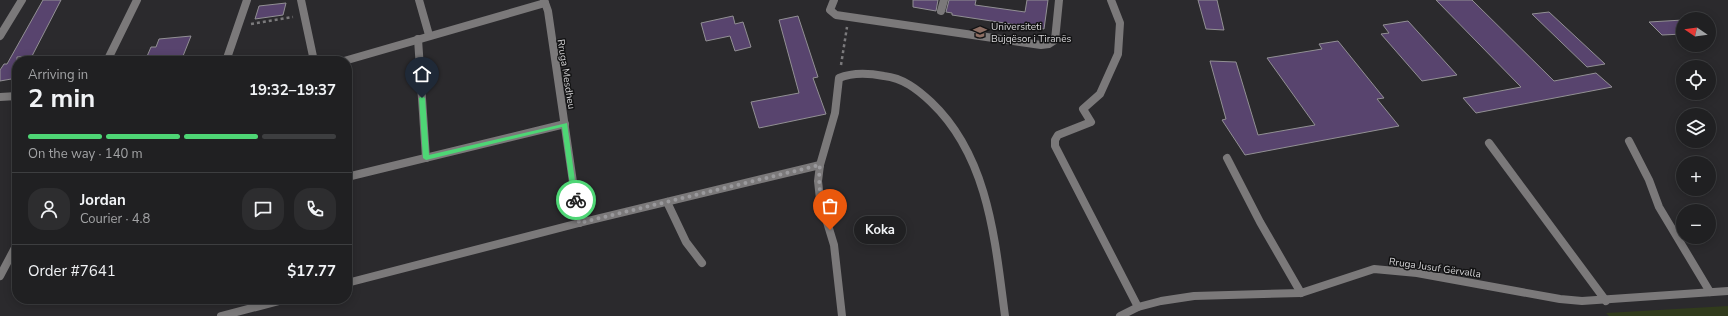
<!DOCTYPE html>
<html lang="en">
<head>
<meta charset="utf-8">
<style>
  body { margin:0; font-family:"Nunito Sans",sans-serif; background:#2d2d2f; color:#f1f3f6; height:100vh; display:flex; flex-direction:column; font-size:15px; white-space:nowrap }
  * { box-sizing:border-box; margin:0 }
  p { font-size:13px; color:#a2a3a5 }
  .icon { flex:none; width:22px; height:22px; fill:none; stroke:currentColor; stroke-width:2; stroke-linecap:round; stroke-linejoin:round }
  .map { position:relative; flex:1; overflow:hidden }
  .panel { position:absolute; left:12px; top:56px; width:340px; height:248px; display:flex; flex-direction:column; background:#202022; border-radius:16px; box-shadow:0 2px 10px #0003,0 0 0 1px #3d3e40 }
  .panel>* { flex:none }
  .needle { width:26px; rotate:283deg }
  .tools { position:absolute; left:1676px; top:12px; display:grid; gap:8px }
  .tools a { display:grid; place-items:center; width:40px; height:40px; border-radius:50%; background:#202022; box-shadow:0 2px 10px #0003,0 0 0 1px #3d3e40; font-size:20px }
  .pin { position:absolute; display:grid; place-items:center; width:34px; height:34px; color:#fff; margin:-41px -17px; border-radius:50% 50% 50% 0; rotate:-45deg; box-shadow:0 0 4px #0007 }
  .pin .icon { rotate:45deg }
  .courier { position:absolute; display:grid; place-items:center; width:40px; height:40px; margin:-20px; border:3px solid #4ed675; border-radius:50%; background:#fff; color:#222; box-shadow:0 1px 5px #0007 }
  .bubble { position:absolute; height:28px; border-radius:14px; background:#202022; box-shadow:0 2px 10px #0003,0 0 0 1px #3d3e40; font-size:13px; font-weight:700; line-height:28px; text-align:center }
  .headline em { font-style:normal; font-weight:700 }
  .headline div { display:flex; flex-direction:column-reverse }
  .headline { display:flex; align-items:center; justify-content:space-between; height:68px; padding:0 16px }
  h1 { font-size:26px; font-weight:700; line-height:30px }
  .bar { display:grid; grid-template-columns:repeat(4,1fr); gap:6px 4px; align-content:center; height:48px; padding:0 16px }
  .bar i { height:5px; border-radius:3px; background:#3d3e40 }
  .bar .on { background:#4ed675 }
  .bar p { grid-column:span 4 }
  .line { display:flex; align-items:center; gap:10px; padding:0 16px; border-top:1px solid #3d3e40 }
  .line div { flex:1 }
  .round { display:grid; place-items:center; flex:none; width:42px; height:42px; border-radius:16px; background:#2d2d2f }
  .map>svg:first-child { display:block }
</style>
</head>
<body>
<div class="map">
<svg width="1728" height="316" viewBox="0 0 1728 316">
  <rect width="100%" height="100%" fill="#2b2a2d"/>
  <!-- green -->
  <polygon fill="#313b1c" points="1728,306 1728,316 1609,316 1606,313"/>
  <!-- building -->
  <g fill="#58446e" stroke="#929094">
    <polygon points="43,0 61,0 32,56 17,57 17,78 0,81 0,70 4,64 7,64"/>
    <polygon points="913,0 938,0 936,11 913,7"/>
    <polygon points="949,0 976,0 975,5 1025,12 1027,0 1048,0 1044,29 952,15 952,13 946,12"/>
    <polygon points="1198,0 1217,0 1224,30 1206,29"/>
    <polygon points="1436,0 1472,0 1554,81 1596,73 1612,87 1476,113 1463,98 1521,87"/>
    <polygon points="286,3 283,15 255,19 259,6"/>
    <polygon points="1549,12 1605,64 1587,67 1532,14"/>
    <polygon points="733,16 735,24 743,22 751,47 735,51 730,36 706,41 701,23"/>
    <polygon points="798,16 818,77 813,78 826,114 759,128 751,102 799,93 779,20"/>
    <polygon points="1683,20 1683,34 1662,35 1649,22"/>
    <polygon points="1408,21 1457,75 1422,81 1381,34 1389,33 1383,25"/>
    <polygon points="191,36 181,61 145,61 151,47 156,47 159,39"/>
    <polygon points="1338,41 1384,98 1377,99 1399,126 1245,155 1222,120 1226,119 1210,61 1236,62 1258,135 1315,125 1267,58 1322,49 1319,44"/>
  </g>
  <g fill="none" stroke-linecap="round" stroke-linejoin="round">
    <!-- path -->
    <g stroke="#7b7a7c" stroke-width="2.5" stroke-dasharray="3 3" stroke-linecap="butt">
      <polyline points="251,24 293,17"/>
      <polyline points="841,65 847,27"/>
    </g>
    <!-- service -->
    <g stroke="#7b797a" stroke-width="8">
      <polyline points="1629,141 1649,180 1659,207 1710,292"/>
      <polyline points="1489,143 1606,301"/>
      <polyline points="1227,158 1260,222 1301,293"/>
      <polyline points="667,202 686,242 702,263"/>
    </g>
    <!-- pedestrian -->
    <polyline stroke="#7b797a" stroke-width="8" points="941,11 944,0"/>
    <!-- minor -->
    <g stroke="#7b797a" stroke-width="8">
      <polyline points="301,0 314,61"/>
      <polyline points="419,0 429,35"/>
      <polyline points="544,0 548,11 579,223"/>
      <polyline points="834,0 830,10 836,15 1041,45 1049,44 1055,40 1059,0"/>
      <polyline points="1111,0 1120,23 1118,54 1100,94 1083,109 1091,122 1058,135 1055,140 1055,146 1138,307"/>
      <polyline points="0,36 22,0"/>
      <polyline points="418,39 426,158"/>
      <polyline points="107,61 137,0"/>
      <polyline points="226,61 247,0"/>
      <polyline points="344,61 545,3"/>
      <polyline points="0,97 17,96"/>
      <polyline points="347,177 565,124"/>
      <polyline points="0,276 17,244"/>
      <polyline points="347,283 579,223 820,165"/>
      <polyline points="221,316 287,299"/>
      <path d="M842,316l-8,-71 -14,-46 -2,-18 2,-16 15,-52 4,-35c14,-6 30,-5 45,-2 19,2 33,13 47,26 58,55 64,139 74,214"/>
    </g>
    <!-- tertiary -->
    <polyline stroke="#7b797a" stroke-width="8" points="1120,316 1138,307 1161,301 1194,296 1301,293 1374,269 1417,273 1560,299 1582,301 1728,291"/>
  </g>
  <!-- route -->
  <polygon fill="#4ed675" points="422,96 425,98 429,155 567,123 578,202 576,203 572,200 562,127 426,160 423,158 419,98"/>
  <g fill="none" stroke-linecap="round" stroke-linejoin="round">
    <!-- done -->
    <path stroke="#9a999c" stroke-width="4" stroke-dasharray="0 7.2" d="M576,200l3,23 241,-58c-3,24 3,43 10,65"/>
  </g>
  <!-- icons -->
  <defs>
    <g id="university-bare" transform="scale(1.08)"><path d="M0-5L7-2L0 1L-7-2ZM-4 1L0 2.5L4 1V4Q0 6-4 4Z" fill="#8d6e63" stroke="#131314" stroke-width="2.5" paint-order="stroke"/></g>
  </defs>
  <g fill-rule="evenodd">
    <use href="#university-bare" x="980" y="32"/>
  </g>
  <g text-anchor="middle" stroke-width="3" stroke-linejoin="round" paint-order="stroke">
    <!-- poi labels -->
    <g font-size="10" fill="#d6d5d7" stroke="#131314" text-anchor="start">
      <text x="991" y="30">Universiteti<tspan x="991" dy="12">Bujqësor i Tiranës</tspan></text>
    </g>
    <!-- street labels -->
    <g font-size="10" fill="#d6d5d7" stroke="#131314">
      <text transform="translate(567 74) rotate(81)" y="4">Rruga Mesdheu</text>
      <text transform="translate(1435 267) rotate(8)" y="4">Rruga Jusuf Gërvalla</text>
    </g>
  </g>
</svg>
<div class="tools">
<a><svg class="needle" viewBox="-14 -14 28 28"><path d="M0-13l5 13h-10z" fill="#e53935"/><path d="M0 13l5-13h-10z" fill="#a2a3a5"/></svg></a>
<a><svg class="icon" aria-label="locate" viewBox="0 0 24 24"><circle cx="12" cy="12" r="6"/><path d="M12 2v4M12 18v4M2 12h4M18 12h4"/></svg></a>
<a><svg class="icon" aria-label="layers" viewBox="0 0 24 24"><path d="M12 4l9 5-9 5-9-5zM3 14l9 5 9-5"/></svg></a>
<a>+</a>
<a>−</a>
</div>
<div class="pin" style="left:830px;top:230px;background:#ea580c"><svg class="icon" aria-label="bag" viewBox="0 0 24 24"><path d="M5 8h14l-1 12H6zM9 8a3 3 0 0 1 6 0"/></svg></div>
<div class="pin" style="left:422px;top:98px;background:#1f2937"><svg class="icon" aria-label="home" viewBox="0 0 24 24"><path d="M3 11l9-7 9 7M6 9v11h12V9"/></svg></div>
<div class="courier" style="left:576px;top:200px"><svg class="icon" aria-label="bike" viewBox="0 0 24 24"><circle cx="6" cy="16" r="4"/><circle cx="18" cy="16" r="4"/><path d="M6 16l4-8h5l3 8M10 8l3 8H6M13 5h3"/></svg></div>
<div class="bubble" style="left:854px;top:216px;width:52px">Koka</div>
<section class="panel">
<div class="headline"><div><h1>2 min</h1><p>Arriving in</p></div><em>19:32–19:37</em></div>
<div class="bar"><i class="on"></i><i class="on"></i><i class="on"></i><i></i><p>On the way · 140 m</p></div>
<div class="line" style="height:72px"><a class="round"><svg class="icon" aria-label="person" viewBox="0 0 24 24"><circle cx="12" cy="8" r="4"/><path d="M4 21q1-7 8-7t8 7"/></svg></a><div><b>Jordan</b><p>Courier · 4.8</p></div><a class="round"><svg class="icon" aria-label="chat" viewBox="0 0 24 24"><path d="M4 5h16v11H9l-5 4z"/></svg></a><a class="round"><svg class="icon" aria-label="phone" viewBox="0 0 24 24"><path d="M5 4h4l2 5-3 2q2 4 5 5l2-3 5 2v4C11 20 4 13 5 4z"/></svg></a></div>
<div class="line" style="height:52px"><div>Order #7641</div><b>$17.77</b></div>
</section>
</div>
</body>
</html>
